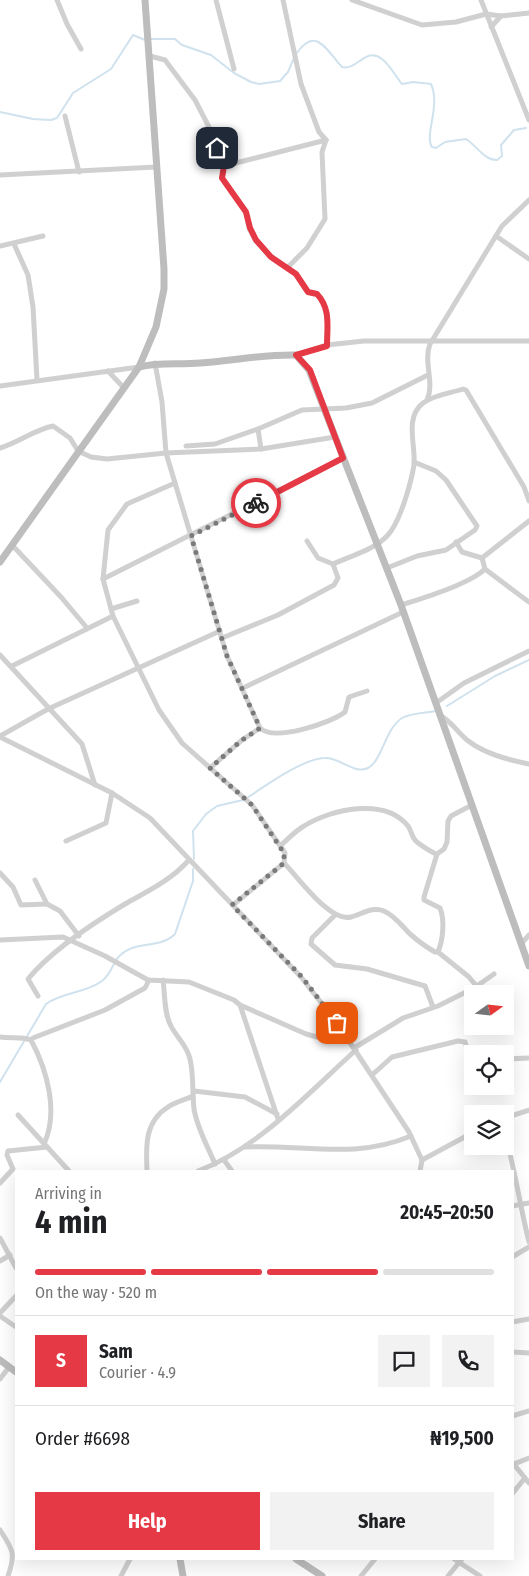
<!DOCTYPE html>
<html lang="en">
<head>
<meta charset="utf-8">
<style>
  body { margin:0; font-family:"Fira Sans Condensed",sans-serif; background:#f2f2f2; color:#202124; height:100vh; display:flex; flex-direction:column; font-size:19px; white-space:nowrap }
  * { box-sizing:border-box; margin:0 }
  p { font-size:16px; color:#757577 }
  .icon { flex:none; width:28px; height:28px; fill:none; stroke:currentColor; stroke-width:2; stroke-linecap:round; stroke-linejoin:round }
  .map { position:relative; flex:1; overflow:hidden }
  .sheet { position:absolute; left:15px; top:1170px; width:499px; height:390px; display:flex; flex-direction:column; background:#fff; border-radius:0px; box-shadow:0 5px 20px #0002 }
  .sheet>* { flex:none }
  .needle { width:32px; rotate:75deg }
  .buttons { position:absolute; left:464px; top:985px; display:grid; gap:10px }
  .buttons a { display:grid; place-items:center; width:50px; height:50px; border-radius:0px; background:#fff; box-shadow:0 5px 20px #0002; font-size:25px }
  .pin { position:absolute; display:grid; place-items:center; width:42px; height:42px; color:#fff; margin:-21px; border-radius:10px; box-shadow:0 2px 8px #0006 }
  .courier { position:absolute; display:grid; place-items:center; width:50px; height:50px; margin:-25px; border:4px solid #e63946; border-radius:50%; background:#fff; color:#222; box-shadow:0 1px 6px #0007 }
  .head em { font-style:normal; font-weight:700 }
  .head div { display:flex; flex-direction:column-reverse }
  .head { display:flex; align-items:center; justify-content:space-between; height:85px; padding:0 20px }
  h1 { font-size:32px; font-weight:700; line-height:38px }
  .bar { display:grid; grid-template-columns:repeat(4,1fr); gap:8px 5px; align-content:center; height:60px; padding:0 20px }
  .bar i { height:6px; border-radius:4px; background:#e0e0e0 }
  .bar .current { background:#e63946 }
  .bar p { grid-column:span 4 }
  .line { display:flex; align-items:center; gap:12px; padding:0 20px; border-top:1px solid #e0e0e0 }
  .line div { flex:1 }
  .round { display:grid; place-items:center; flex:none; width:52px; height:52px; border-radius:0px; background:#f2f2f2 }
  .button { display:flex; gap:10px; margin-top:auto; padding:10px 20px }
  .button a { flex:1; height:58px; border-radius:0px; background:#e63946; color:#fff; font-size:20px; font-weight:700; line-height:58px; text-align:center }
  .button a+a { background:#f2f2f2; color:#202124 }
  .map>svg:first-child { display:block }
</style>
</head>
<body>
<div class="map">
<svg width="529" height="1576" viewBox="0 0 529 1576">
  <rect width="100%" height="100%" fill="#fff"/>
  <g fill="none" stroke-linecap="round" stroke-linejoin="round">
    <!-- stream -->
    <g stroke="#cfe2ee" stroke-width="2">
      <polyline points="150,39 175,39 182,45 211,55 234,73 251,82 259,84 280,81 288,72 294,58"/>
      <path d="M296,54c20,-29 30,-4 46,13 15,4 24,-21 40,-8 8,6 14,18 20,25l11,-2 18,2c10,22 -7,51 1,63l4,1 9,-6 21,-3c11,7 18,21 31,21l5,-4 -1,-11 13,-15 12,-2"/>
      <polyline points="0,112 33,119 51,120 57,118 73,93 111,69 133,35 145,40"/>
      <polyline points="447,706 495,676 529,660"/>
      <path d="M247,798c18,-12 57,-40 78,-40 14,-1 30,17 43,10 14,-7 17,-39 34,-50 9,-5 24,-5 34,-7"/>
      <polyline points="194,859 193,831 206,814 217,806 243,800"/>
      <path d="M0,1082l46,-78c17,-12 40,-11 56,-23 14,-11 8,-24 30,-33 14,-5 31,-2 43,-14l18,-53v-12"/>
    </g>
    <!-- street -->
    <g stroke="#d0d0d0" stroke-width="5">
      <polyline points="57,0 67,24 81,49"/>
      <polyline points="216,0 234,69"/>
      <polyline points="283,0 301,84 319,132 326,140"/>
      <polyline points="352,0 422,25 456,22 486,14 501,16 529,13"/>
      <polyline points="481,0 529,120"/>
      <polyline points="491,27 501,16"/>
      <path d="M150,56l15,4 30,40 15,29 14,37 -2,12 24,34 3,16 6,12 16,17 25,17 12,18 9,2c14,16 10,32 10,51"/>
      <polyline points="65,116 79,172"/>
      <polyline points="224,166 326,140"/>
      <polyline points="0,175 156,167"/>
      <polyline points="496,236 529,259"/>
      <polyline points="14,244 28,275 33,307 37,380"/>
      <polyline points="0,246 43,236"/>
      <polyline points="288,267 307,248 325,219 322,152 326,140"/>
      <polyline points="296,355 327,345 364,341 529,341"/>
      <path d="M155,363l7,39 4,51 61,203 33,72c14,14 71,-5 85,-16l4,-15 18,-6"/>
      <polyline points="108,371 124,388"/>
      <polyline points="0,386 139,367"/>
      <path d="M427,400c8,-17 -4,-38 3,-56l72,-118 27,-26"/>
      <polyline points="258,429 261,449"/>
      <polyline points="186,446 215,444 258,429 302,410 346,408 372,403 428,375"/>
      <path d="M0,448c19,-6 34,-18 53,-22l17,12 8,13 13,6 16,2 59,-6 95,-4 74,-12"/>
      <polyline points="175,483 127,504 108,530 103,579 113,616 159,710 182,743 252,805 285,853 284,863 233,905"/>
      <path d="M307,541l11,17 15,6c17,-8 41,-14 54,-28 13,-13 24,-53 27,-71 2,-20 -10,-47 9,-62 10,-8 28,-10 40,-14l3,1 58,97 5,14"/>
      <polyline points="456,542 462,552 482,558 529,521"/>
      <polyline points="12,545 61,597 87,628"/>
      <polyline points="482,558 485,569 529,602"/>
      <polyline points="387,568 417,556 446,550 475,530 477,526 446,480 436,471 414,462"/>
      <polyline points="103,579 343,458"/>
      <path d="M401,605c20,-6 70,-22 84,-36"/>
      <polyline points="111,609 137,601"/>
      <polyline points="222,638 278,615 334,585 338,578 333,564"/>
      <polyline points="0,655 82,744 95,785"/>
      <polyline points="12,666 113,616"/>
      <polyline points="243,688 403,612"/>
      <polyline points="436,703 464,683 529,651"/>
      <path d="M441,716c11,6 16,16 26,24 16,13 41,20 62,24"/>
      <polyline points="0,736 48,709 220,631"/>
      <polyline points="0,737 112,793 150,818 301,977 337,1023 409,1132 422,1160 420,1171"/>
      <polyline points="210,768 242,740 260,728"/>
      <polyline points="66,841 106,823 112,793"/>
      <path d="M280,846c7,-6 15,-15 24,-20 27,-17 81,-29 104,0 3,4 4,11 7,14 2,3 19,14 22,14"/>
      <path d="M284,863c14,14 46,60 67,54 11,-3 22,-11 33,-6 11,5 18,15 26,23 8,7 16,13 25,18h3l31,25 14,17"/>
      <polyline points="0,873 13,887 21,905 47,904"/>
      <polyline points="35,880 47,904 60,911 79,936"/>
      <polyline points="335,915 312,938 311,944 335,965 367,969 425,986 433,1007"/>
      <polyline points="0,940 63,937 105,956 148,980 189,982 234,1000 240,1005 306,1034 331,1041 343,1032"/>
      <polyline points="522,943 529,935"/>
      <path d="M438,952c5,-12 7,-32 2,-44l-16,-8v-3l13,-43 7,-5 3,-7 1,-21 3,-5 21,-11"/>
      <path d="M163,980c2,14 1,34 8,46 6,12 16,19 19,33 4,17 2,33 4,50 3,19 14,38 21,55"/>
      <path d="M38,996l-10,-17c22,-27 67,-57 97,-75 23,-13 46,-24 63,-43"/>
      <polyline points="240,1005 278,1119"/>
      <path d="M0,1037c11,2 20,-1 31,3"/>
      <polyline points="354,1048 403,1018 438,1006 474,988 494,974"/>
      <polyline points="505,1059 529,1058"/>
      <polyline points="372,1075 392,1057 458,1041 465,1042 472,1063"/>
      <polyline points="194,1091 245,1097 277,1114"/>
      <polyline points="18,1115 69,1171"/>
      <polyline points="505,1118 529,1110"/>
      <path d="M505,1134c10,36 15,72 24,108"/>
      <path d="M44,1144c15,-32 3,-74 -13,-104l2,-2 72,-28 40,-22 4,-8"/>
      <path d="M244,1147c59,-3 110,13 167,-11"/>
      <polyline points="224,1160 232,1171"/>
      <polyline points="422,1160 472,1133"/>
      <path d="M147,1171c-1,-24 -3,-49 21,-64 7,-5 17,-7 25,-11"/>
      <path d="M198,1171c61,-23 110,-78 158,-121"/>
      <polyline points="0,1183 13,1169 7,1155 8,1151 47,1147"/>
      <polyline points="512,1206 529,1203"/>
      <polyline points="0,1238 16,1268"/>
      <polyline points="512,1257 529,1247"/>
      <polyline points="0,1261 10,1255"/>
      <polyline points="0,1313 16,1296"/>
      <polyline points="0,1316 16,1327"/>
      <polyline points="512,1322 529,1319"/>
      <polyline points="512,1352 529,1353"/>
      <polyline points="0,1379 9,1367"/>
      <polyline points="512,1416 529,1411"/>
      <polyline points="512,1462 529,1483"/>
      <polyline points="514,1464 529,1458"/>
      <polyline points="512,1494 525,1478"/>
      <path d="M0,1530c13,20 16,23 8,46"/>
      <polyline points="454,1559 480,1576"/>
      <polyline points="121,1576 130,1559"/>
      <polyline points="361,1576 375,1559"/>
      <polyline points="448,1576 462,1559"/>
    </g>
    <!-- secondary -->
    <g stroke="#bdbdbd" stroke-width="7">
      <path d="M139,367c20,-5 41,-2 61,-4 32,-2 64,-9 96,-8l13,15 92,235 128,361"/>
      <polyline points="0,562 139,367 156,327 164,289 164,269 145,0"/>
      <polyline points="0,1360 16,1372"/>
      <polyline points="180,1559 183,1576"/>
      <polyline points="296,1559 322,1576"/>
    </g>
  </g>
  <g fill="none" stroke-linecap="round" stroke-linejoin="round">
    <!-- done -->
    <polyline stroke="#7a7a7a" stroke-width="5" stroke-dasharray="0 9" points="256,503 191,536 227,656 260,728 242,740 210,768 252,805 284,853 284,863 232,905 302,977 337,1023"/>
    <!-- route -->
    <path stroke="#e63946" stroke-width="6" d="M217,148l7,18 -2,12 24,34 4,16 6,12 15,17 25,17 12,18 9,2c14,15 10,32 10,52l-31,9 14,15 33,88 -87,45"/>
  </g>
</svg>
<div class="buttons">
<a><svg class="needle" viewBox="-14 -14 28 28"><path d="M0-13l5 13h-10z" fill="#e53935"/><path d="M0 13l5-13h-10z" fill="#757577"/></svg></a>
<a><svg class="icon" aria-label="locate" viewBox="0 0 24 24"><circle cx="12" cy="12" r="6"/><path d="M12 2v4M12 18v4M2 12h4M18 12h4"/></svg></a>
<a><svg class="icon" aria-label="layers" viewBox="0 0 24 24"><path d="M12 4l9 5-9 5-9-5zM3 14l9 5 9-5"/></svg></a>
</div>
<div class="pin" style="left:337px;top:1023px;background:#ea580c"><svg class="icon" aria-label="bag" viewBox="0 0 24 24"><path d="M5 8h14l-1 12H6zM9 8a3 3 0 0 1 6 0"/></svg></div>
<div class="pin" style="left:217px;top:148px;background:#1f2937"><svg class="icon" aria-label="home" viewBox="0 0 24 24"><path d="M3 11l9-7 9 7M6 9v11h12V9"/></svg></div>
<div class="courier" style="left:256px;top:503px"><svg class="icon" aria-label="bike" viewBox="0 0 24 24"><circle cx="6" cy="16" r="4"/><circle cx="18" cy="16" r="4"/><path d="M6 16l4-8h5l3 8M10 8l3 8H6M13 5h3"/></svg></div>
<section class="sheet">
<div class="head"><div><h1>4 min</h1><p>Arriving in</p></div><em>20:45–20:50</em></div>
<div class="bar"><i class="current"></i><i class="current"></i><i class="current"></i><i></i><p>On the way · 520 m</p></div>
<div class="line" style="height:90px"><b class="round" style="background:#e63946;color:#fff">S</b><div><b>Sam</b><p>Courier · 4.9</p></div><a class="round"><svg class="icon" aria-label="chat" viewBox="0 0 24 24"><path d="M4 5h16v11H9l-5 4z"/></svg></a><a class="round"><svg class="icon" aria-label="phone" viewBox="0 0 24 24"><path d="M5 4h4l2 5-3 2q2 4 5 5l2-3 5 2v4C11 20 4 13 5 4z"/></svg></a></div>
<div class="line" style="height:65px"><div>Order #6698</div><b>₦19,500</b></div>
<div class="button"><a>Help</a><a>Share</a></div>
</section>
</div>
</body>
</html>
